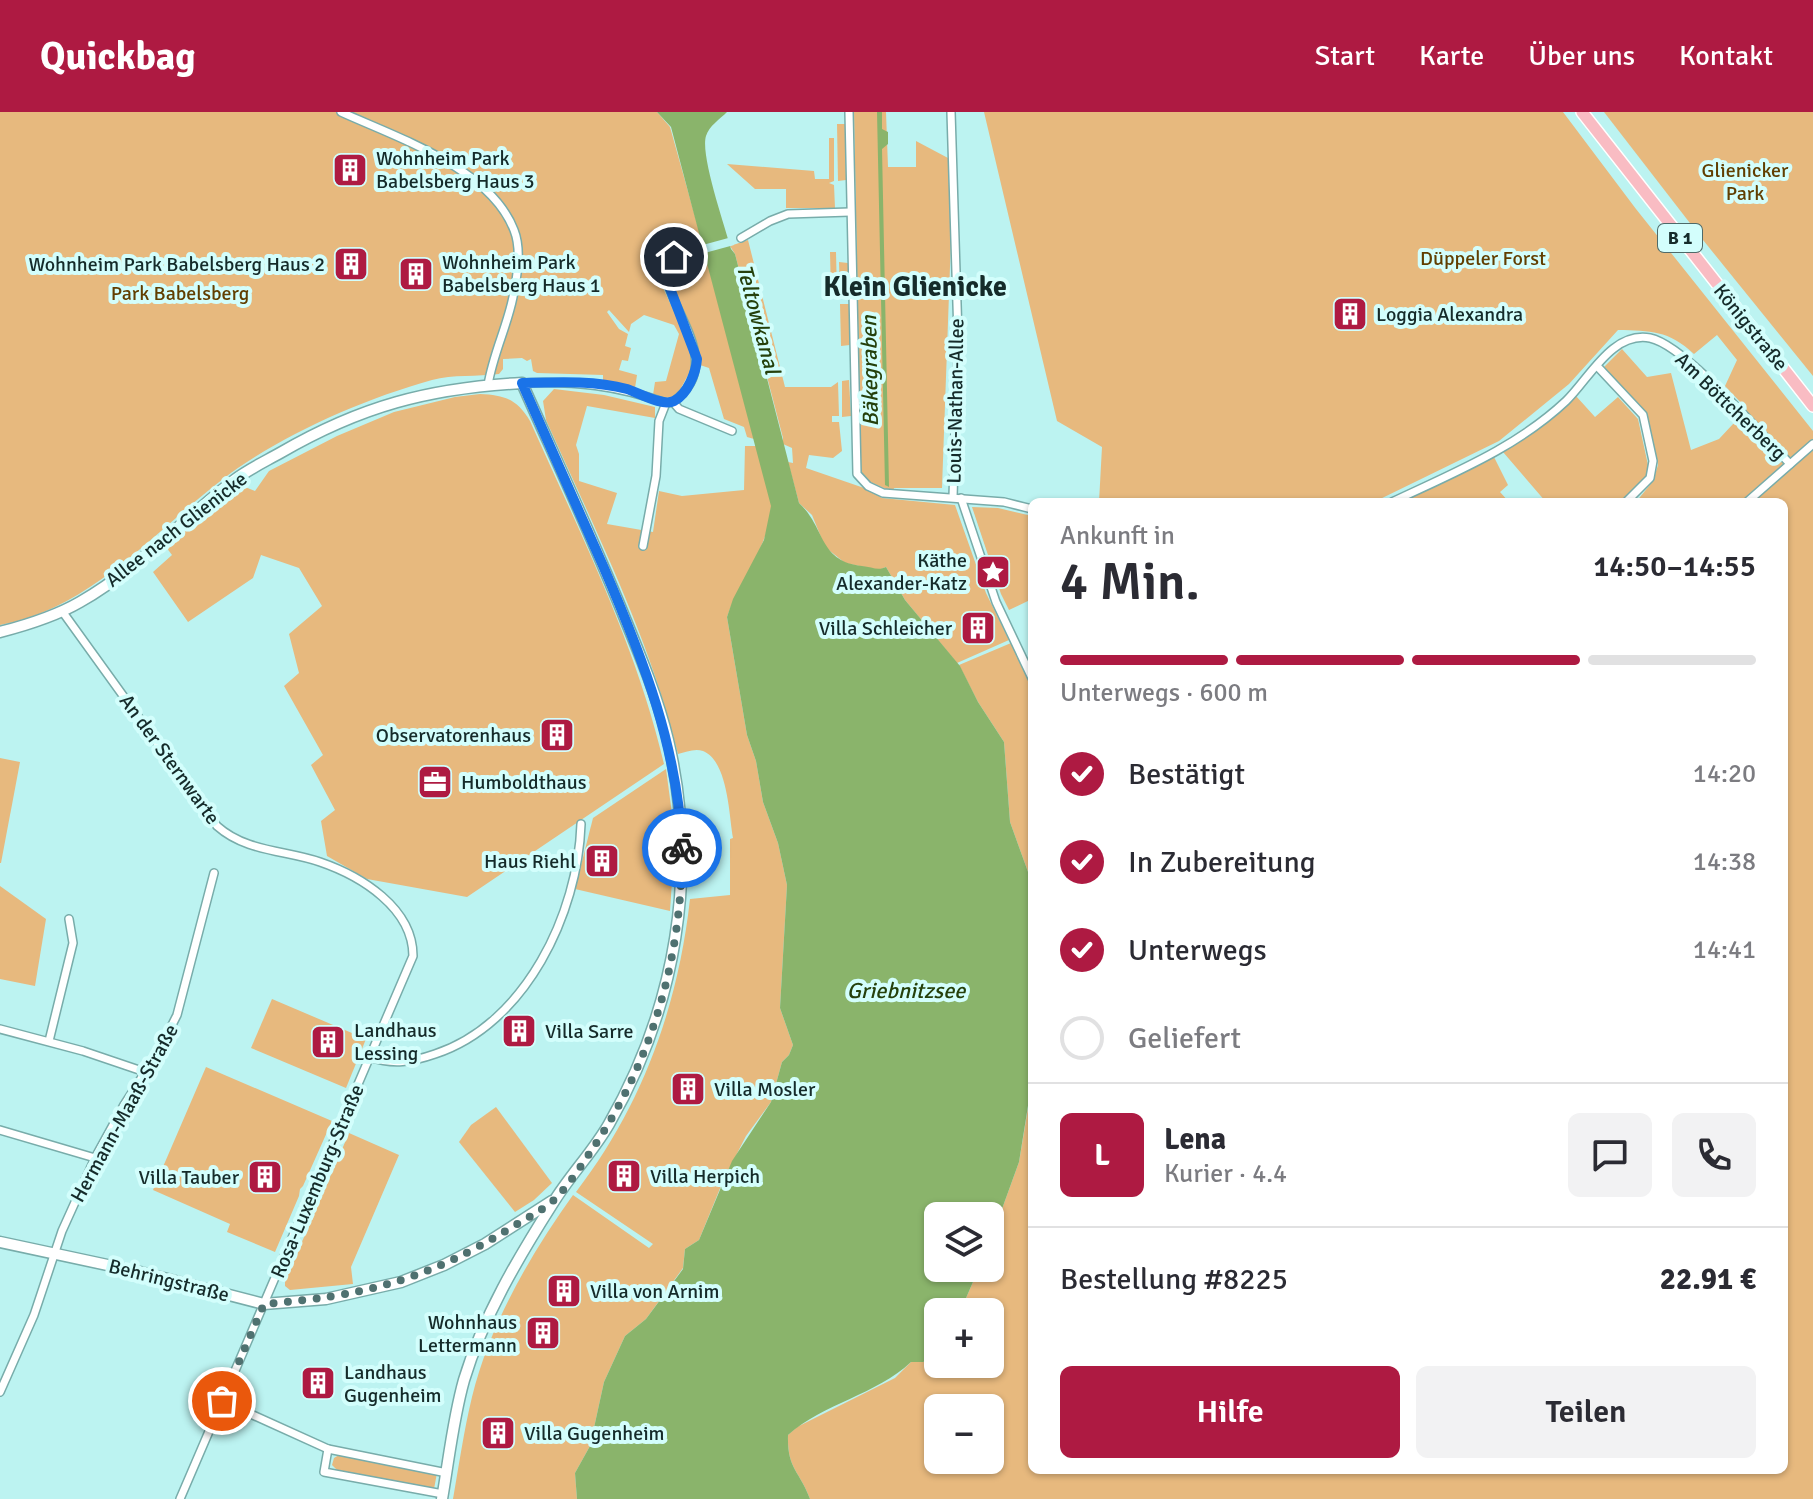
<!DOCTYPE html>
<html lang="de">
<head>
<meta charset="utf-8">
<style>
  body { margin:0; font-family:Signika,sans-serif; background:#f2f2f3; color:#2b2b33; height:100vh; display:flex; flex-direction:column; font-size:30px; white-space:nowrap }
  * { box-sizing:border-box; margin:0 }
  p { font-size:26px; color:#7c7c81 }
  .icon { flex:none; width:44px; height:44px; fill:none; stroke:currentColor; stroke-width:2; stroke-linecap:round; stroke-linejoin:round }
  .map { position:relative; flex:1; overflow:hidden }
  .details { position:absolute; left:1028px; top:386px; width:760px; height:976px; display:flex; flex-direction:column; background:#fff; border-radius:12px; box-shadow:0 2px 6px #0004 }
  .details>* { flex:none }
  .controls { position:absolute; left:924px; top:1090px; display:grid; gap:16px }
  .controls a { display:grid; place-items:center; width:80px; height:80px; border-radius:12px; background:#fff; box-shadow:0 2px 6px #0004; font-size:40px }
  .pin { position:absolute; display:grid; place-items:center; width:68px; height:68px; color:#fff; margin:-34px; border:4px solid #fff; border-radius:50%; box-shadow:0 2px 8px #0007 }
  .courier { position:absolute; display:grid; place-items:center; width:80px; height:80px; margin:-40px; border:6px solid #1a73e8; border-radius:50%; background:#fff; color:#222; box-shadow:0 2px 10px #0007 }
  .summary em { font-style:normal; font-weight:600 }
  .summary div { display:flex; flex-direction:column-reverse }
  .summary { display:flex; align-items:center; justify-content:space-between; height:136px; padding:0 32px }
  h1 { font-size:52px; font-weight:600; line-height:60px }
  .bar { display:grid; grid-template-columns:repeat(4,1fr); gap:12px 8px; align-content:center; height:96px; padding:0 32px }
  .bar i { height:10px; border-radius:6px; background:#e1e1e2 }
  .bar .active { background:#ae1a42 }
  .bar p { grid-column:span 4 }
  .line { display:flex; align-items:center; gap:20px; padding:0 32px; border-top:2px solid #e1e1e2 }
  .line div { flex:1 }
  .round { display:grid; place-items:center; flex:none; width:84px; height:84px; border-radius:12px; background:#f2f2f3 }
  ol { padding:0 32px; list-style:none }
  li { display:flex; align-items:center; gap:24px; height:88px }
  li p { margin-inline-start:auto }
  li .icon { padding:8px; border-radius:50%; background:#ae1a42; color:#fff; stroke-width:4 }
  li:last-child { color:#7c7c81 }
  li i { width:44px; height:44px; border:4px solid #e1e1e2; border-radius:50% }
  .action { display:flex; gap:16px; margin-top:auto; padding:16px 32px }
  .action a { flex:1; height:92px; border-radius:12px; background:#ae1a42; color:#fff; font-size:32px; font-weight:600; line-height:92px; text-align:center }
  .action a+a { background:#f2f2f3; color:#2b2b33 }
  header { display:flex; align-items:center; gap:48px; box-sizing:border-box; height:112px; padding:0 40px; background:#ae1a42; color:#fff }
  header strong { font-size:38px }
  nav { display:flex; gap:44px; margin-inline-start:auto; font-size:28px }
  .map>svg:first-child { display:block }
</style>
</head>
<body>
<header>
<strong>Quickbag</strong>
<nav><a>Start</a><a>Karte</a><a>Über uns</a><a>Kontakt</a></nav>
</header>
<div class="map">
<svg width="1813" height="1387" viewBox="0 0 1813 1387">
  <rect width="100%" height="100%" fill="#bcf3f1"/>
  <!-- green -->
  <g fill="#e7b97e" fill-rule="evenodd">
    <path d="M0,0h657l13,15 33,118 -22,6 -28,15 39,85v17l-16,29 -16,1 -7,-3 2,-13 11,-1 13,-47 -5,-9 -30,-10 -13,9 -2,8 -20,-22 -2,2 12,17 9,5 -3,12 6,2 -3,13 -6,-1 -3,10 18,5 -2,13 -32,-5v-8l-66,-2 -4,-2 -2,-12 -4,2 -5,-3 -19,1v10l-4,5c-22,3 -46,0 -67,6 -71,20 -151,55 -209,99 -71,54 -131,129 -223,146z"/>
    <polygon points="854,0 886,0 888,55 916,55 916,29 948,46 951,127 942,376 894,376 893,380 868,369 861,359"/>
    <path d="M984,0h579l73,97 177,222v1068h-1003c-11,-29 -23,-30 -22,-64l9,-8 98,-49 16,-16h12l15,-7v9h52v-52h-30l19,-44h11v-26l29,-80 13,-78v386h752v-968h-148l17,-21 5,-16 -10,-47 -44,-51 18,-18 25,28 24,-4 20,77 28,-11 28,-30 -22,-23 12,-26 -20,-25 -23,19c-26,-24 -43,-23 -76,-24l-49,54 -70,57 -125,61h-275l3,-55 -45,-26zM938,1296h52v52h-52z"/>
    <polygon points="1604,0 1813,0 1813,264 1703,128"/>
    <polygon points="837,12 845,12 846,68 838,69"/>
    <polygon points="829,26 834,26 834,69 829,71 834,73 835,96 786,96 786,77 755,77 727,52 814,59 815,67 829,67"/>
    <polygon points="748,128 785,275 831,275 838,270 839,304 832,304 832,310 839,310 842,339 833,346 809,343 806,356 867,377 882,386 955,393 986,481 1009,528 957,551 905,488 886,455 879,458 845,451 825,435 812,403 799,391 788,350 793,351 792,336 783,332 783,326 735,142 730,134"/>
    <polygon points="830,140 836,140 837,183 831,183"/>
    <path d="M705,141l49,186 -7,-2 -3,-10 -20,-8 -15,-51 -9,-3c1,-33 -38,-68 -29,-98l8,-6z"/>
    <polygon points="839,150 848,151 849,181 840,182"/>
    <polygon points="840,192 849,192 850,233 841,234"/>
    <polygon points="849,268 851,304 842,305 842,269"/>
    <path d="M554,277l50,6 51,12v11l-68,-12 -11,39 3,9v27l38,12 -10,31 46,8 6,-41 23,5 62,-6 1,-44h11c4,17 16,45 15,61 -1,39 -32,73 -44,110l20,118 9,26 7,41 15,41 9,42 -7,123 13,37 -4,10 -7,7 -11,40 -25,34 -21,41 -7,-3 -4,8 7,4 -22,54 -14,9 -2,19 -37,51 -21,17 -21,46 -14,64 -15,27 2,26h-124c6,-34 11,-69 19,-102 18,-73 58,-142 101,-202l76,53 4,-4 -77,-52c66,-86 102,-185 114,-293l40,-4v-56l3,-1c-4,-23 -5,-77 -30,-87 -8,-3 -17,1 -25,3 -28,-116 -83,-224 -132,-334l-3,-19z"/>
    <path d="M480,282c24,1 37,5 50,27 50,112 106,223 134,343l-197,133 -100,-18 -40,-23 -6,-35 14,-11 -24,-45 12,-10 -39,-69 15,-13 -10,-39 33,-28 -23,-38 -38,-13 -8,23 -65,44 -35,-50 19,-17 -6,-8 27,-24 52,-36 10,4 14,-20 68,-35 57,-24 61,-15z"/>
    <polygon points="1576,284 1595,305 1618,285 1638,307 1648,353 1647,364 1619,390 1546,390 1503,340"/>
    <polygon points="1494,345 1508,373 1500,380 1509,390 1403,390"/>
    <polygon points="972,395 998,396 1032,404 1032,487 1009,498 1001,482"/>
    <polygon points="1011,531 1032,574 1032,771 1010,710 1004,630 978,590 959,553"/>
    <polygon points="0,646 20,650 1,751 0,751"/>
    <polygon points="666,657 675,724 670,799 575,777 593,706"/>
    <polygon points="0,774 46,807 35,874 0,867"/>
    <polygon points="272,887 366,927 346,976 251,936"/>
    <polygon points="206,955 332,1009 303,1074 300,1077 299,1084 275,1140 227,1120 230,1112 153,1078"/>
    <polygon points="496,995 552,1071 534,1088 515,1100 459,1030 471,1013"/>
    <polygon points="349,1021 399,1043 351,1155 353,1172 290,1178 285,1174 285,1169"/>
    <polygon points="339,1343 437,1361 434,1377 338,1359 332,1353 334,1346"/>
  </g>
  <!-- water -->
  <g fill="#8ab46b">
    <path d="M657,0h70c-7,7 -18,14 -21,24 -6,19 19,90 25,113l4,5 64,249c27,25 19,58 63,63 10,1 16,5 24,1l19,33 55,66 18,36 26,40 6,80 22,61 -1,204 -12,75 -29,80v-26h-52v52h41l-19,44h-22l-1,45 -14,5h-12c-35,33 -87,41 -123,73 -1,34 11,35 22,64h-233l-2,-26 15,-27 14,-64 21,-46 21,-17 37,-50 2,-20 14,-9 33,-79 39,-59 11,-40 7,-7 4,-10 -13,-37 7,-123 -9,-42 -15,-41 -7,-41 -9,-26 -20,-118 6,-18 31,-59 7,-34 -100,-379z"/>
    <polygon points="877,0 882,0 882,17 888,20 888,32 882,37 889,375 885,373"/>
  </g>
  <!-- pier -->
  <polygon fill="#bcf3f1" points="732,125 734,133 701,142 699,134"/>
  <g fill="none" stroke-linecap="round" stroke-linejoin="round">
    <!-- street casing -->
    <g stroke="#78acaa" stroke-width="10">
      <g id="street">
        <path d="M341,0c57,26 149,56 173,118 8,20 3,47 -1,67 -6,30 -20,57 -25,88"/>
        <polyline points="849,0 857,362 868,374 883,381 1004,390 1032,397"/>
        <polyline points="951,0 958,224 953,385"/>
        <polyline points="741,126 770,109 788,102 850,100"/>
        <polyline points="1597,254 1643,303 1653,349 1650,366 1626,390"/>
        <path d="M522,271c54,-2 94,2 144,20l7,-1 6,7 53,22"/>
        <path d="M673,290c52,-38 -1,-86 -9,-132l6,-10 20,-7"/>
        <polyline points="961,386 996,490 1032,566"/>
        <path d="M1392,390c61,-29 124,-54 174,-101 23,-22 46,-70 84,-63 35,7 112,97 140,126"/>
        <polyline points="1747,390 1813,332"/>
        <polyline points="643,434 656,364 659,309 666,291"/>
        <path d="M62,499l155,215c29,26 68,24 103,36 41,14 93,46 93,94l-233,543"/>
        <polyline points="0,917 83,939 145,960"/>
        <polyline points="49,929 73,831 69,807"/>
        <path d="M370,945c23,8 42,5 65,-3 91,-30 143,-141 146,-230"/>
        <polyline points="0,1018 95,1046"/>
        <polyline points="0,1280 34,1203 62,1119 95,1046 124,993 160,937 177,903 214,761"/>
        <polyline points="222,1289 328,1337 447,1361"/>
        <polyline points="328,1337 324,1360 443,1382"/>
      </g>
    </g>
    <!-- secondary casing -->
    <g stroke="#78acaa" stroke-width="13">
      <g id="secondary">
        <path d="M0,520c27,-7 56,-16 80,-30 56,-32 102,-81 153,-121 14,-11 31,-19 47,-28 81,-47 149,-65 242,-70 35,79 72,158 104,238 16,39 32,78 42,119 31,132 8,267 -59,384 -16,28 -39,51 -56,79 -35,55 -70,114 -89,177 -11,39 -15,79 -22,119"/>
        <polyline points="0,1130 140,1160 264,1192 326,1187 401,1170 444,1153 485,1132 552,1089"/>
      </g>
    </g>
    <!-- primary casing -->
    <g stroke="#fff" stroke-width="14">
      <polyline id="primary" points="1582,0 1813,294"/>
    </g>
    <!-- street -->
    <use href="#street" stroke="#fff" stroke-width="7"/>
    <!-- secondary -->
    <use href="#secondary" stroke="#fff" stroke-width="10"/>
    <!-- primary -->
    <use href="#primary" stroke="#f9bcc3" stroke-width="11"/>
  </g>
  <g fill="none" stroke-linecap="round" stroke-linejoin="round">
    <!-- done -->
    <path stroke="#4f7170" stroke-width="8" stroke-dasharray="0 14.4" d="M222,1289l42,-97c98,-8 160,-23 245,-75 16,-10 33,-18 46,-30 15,-15 28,-36 40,-54 59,-89 87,-190 87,-297"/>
    <!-- route -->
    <path stroke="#1a73e8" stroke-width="10" d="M674,145l-8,8v13l31,81c-1,13 -9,35 -23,42 -11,6 -35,-8 -47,-12 -33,-9 -70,-7 -105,-6 27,62 55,123 82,185 39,91 74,180 78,280"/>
  </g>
  <!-- icons -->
  <defs>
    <g id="building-square" transform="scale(1.8)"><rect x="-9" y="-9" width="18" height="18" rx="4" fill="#ae1a42" stroke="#d3fefc"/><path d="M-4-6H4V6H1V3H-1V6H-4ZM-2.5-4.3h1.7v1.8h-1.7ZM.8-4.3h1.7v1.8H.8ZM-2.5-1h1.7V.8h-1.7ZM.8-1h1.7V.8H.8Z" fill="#fff"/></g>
    <g id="sight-square" transform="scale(1.8)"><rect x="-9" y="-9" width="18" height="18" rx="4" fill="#ae1a42" stroke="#d3fefc"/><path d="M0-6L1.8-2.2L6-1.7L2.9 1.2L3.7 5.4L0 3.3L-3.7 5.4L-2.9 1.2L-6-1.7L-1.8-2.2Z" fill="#fff"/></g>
    <g id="office-square" transform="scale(1.8)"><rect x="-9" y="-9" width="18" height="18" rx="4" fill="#ae1a42" stroke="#d3fefc"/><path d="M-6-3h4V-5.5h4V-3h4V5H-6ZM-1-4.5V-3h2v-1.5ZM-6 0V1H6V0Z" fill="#fff"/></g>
  </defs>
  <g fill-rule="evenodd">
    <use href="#building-square" x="350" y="58"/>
    <use href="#building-square" x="351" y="152"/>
    <use href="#building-square" x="416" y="162"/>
    <use href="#building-square" x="1350" y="202"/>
    <use href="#sight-square" x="993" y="460"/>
    <use href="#building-square" x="978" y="516"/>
    <use href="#building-square" x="557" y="623"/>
    <use href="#office-square" x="435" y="670"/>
    <use href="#building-square" x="602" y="749"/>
    <use href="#building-square" x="519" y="919"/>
    <use href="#building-square" x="328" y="930"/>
    <use href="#building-square" x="688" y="977"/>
    <use href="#building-square" x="624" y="1064"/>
    <use href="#building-square" x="265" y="1065"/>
    <use href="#building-square" x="564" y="1179"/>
    <use href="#building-square" x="543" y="1221"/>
    <use href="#building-square" x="318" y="1271"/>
    <use href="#building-square" x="498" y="1321"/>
  </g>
  <g text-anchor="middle" stroke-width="8" stroke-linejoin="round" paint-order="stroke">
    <!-- shield labels -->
    <rect fill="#d3fefc" stroke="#4e6a69" stroke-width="2" x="1658" y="112" width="44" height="28" rx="6"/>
    <g font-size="18" font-weight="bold" fill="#152b2a">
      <text x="1680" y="132">B 1</text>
    </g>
    <!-- poi labels -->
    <g font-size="20" fill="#152b2a" stroke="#d3fefc" text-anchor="start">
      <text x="376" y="53">Wohnheim Park<tspan x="376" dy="23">Babelsberg Haus 3</tspan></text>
      <text x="442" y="157">Wohnheim Park<tspan x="442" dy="23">Babelsberg Haus 1</tspan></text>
      <text x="325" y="159" text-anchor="end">Wohnheim Park Babelsberg Haus 2</text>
      <text x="1376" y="209">Loggia Alexandra</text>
      <text x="967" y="455" text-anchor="end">Käthe<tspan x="967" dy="23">Alexander-Katz</tspan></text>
      <text x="952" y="523" text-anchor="end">Villa Schleicher</text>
      <text x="531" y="630" text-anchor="end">Observatorenhaus</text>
      <text x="461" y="677">Humboldthaus</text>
      <text x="576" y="756" text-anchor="end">Haus Riehl</text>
      <text x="354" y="925">Landhaus<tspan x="354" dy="23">Lessing</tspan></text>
      <text x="545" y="926">Villa Sarre</text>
      <text x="714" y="984">Villa Mosler</text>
      <text x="650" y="1071">Villa Herpich</text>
      <text x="239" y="1072" text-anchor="end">Villa Tauber</text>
      <text x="590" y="1186">Villa von Arnim</text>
      <text x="517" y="1217" text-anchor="end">Wohnhaus<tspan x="517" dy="23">Lettermann</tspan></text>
      <text x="344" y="1267">Landhaus<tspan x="344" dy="23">Gugenheim</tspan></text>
      <text x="524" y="1328">Villa Gugenheim</text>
    </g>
    <!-- park labels -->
    <g font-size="20" fill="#613e00" stroke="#d3fefc">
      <text x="1745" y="65">Glienicker<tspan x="1745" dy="23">Park</tspan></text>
      <text x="1483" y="153">Düppeler Forst</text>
      <text x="180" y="188">Park Babelsberg</text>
    </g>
    <!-- street labels -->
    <g font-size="20" fill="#152b2a" stroke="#d3fefc">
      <text transform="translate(1751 215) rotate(51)" y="7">Königstraße</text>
      <text transform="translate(955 289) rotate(-89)" y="7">Louis-Nathan-Allee</text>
      <text transform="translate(1731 294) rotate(44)" y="7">Am Böttcherberg</text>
      <text transform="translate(176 417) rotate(-38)" y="7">Allee nach Glienicke</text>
      <text transform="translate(170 647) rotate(54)" y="7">An der Sternwarte</text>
      <text transform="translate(124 1001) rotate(-61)" y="7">Hermann-Maaß-Straße</text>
      <text transform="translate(317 1069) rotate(-67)" y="7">Rosa-Luxemburg-Straße</text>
      <text transform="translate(169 1168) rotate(14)" y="7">Behringstraße</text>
    </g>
    <!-- water labels -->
    <g font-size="22" font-style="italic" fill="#25400b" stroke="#d3fefc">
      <text transform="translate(759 207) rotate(75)" y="8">Teltowkanal</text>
      <text transform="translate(869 259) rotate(-91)" y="8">Bäkegraben</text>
      <text x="906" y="886">Griebnitzsee</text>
    </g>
    <!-- district labels -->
    <g font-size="28" font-weight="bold" fill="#152b2a" stroke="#d3fefc">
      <text x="915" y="184">Klein Glienicke</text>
    </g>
  </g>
</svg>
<div class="controls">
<a><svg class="icon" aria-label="layers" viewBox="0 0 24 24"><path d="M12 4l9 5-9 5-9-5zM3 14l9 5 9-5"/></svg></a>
<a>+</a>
<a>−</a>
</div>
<div class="pin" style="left:222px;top:1289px;background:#ea580c"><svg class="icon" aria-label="bag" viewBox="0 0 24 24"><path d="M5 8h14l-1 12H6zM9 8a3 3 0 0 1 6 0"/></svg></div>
<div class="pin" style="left:674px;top:145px;background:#1f2937"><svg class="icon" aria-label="home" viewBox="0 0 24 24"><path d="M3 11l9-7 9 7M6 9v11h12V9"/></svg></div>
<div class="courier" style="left:682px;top:736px"><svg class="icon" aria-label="bike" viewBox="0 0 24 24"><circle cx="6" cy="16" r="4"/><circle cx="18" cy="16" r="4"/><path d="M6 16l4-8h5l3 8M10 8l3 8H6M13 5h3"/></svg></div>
<section class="details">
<div class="summary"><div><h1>4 Min.</h1><p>Ankunft in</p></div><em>14:50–14:55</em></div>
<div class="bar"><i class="active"></i><i class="active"></i><i class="active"></i><i></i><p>Unterwegs · 600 m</p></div>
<ol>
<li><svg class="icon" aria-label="check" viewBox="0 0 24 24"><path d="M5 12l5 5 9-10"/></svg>Bestätigt<p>14:20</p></li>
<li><svg class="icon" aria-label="check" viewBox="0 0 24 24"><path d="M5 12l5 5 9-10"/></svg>In Zubereitung<p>14:38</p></li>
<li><svg class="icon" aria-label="check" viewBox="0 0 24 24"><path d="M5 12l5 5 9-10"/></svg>Unterwegs<p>14:41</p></li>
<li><i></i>Geliefert</li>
</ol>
<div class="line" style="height:144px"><b class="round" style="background:#ae1a42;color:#fff">L</b><div><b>Lena</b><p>Kurier · 4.4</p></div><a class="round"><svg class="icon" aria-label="chat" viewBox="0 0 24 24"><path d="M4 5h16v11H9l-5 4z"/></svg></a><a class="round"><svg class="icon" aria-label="phone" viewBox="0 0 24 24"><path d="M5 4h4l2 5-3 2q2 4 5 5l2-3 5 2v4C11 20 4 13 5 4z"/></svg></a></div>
<div class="line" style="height:104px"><div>Bestellung #8225</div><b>22.91 €</b></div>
<div class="action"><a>Hilfe</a><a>Teilen</a></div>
</section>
</div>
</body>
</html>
